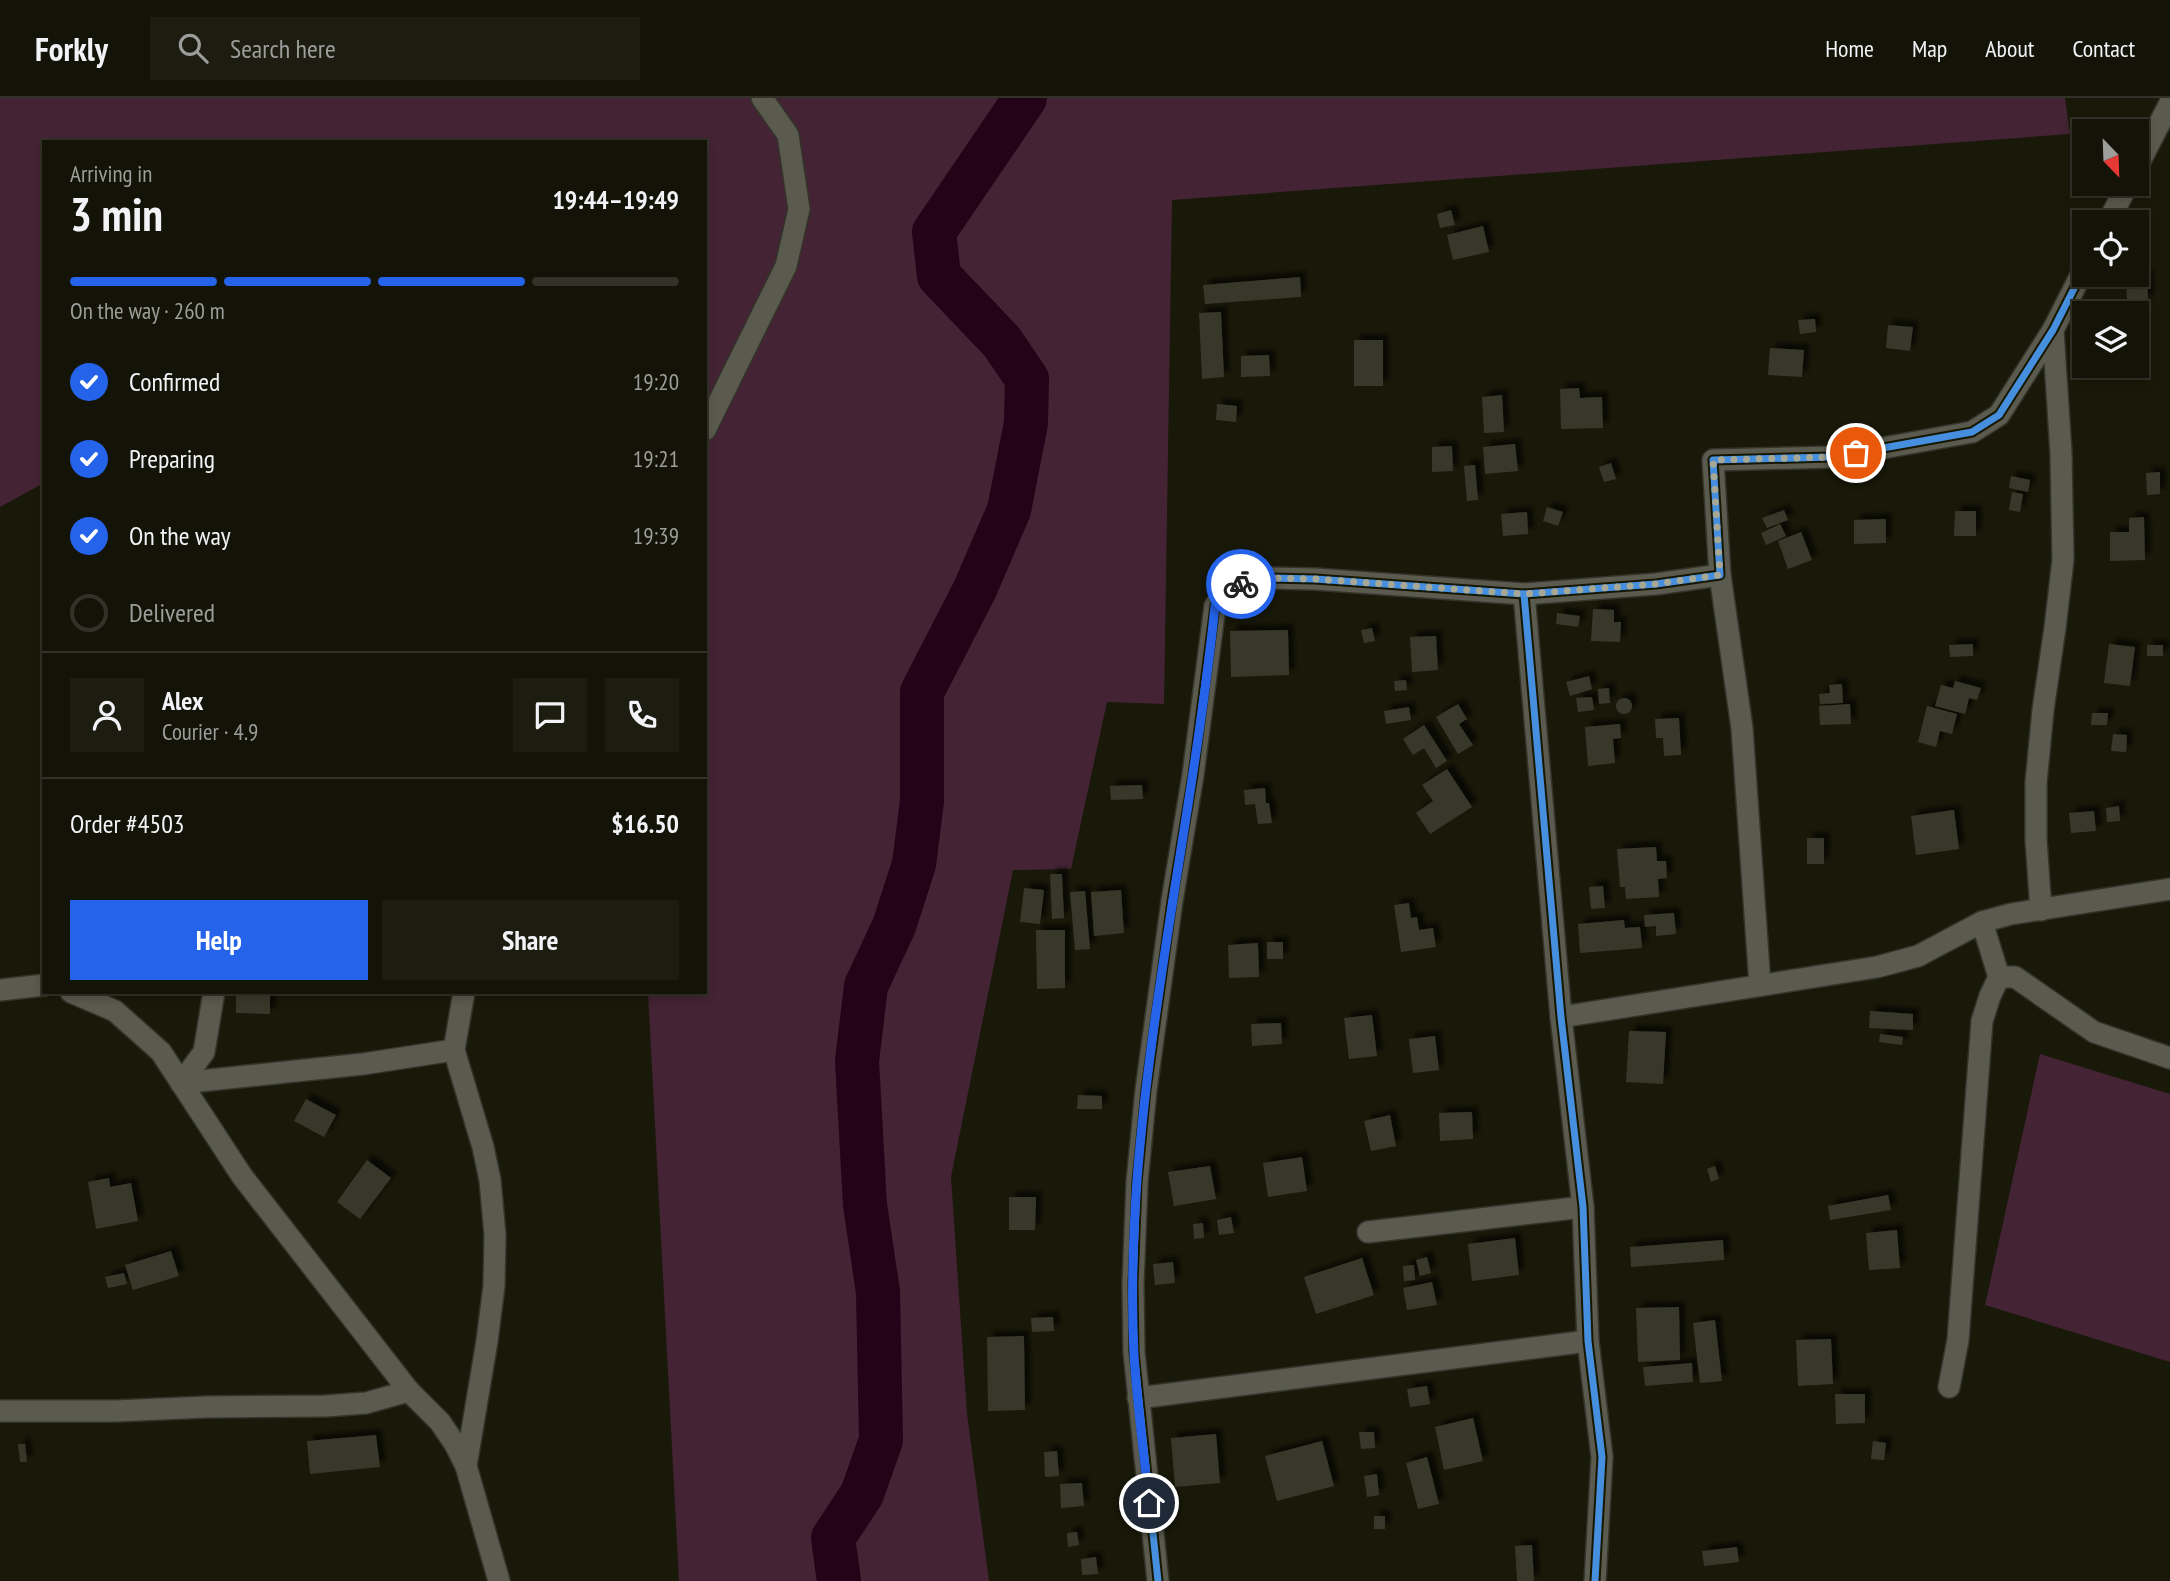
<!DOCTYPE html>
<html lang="en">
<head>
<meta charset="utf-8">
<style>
  body { margin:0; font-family:"PT Sans Narrow",sans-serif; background:#1c1c11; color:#f1f3f6; height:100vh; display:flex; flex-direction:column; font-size:26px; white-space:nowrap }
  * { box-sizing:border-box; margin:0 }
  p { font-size:23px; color:#9d9e9b }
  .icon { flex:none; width:38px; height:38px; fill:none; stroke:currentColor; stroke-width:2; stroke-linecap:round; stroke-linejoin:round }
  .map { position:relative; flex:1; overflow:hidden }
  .details { position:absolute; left:42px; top:42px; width:665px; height:854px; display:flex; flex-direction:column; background:#131307; border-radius:0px; box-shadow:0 4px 10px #0003,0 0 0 2px #323228 }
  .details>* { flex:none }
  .needle { width:46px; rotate:157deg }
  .buttons { position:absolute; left:2072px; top:21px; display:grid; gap:14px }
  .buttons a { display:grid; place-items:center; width:77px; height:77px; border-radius:0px; background:#131307; box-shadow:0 4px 10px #0003,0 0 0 2px #323228; font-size:35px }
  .pin { position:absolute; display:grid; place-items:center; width:60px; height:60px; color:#fff; margin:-30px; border:4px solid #fff; border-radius:50%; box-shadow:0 2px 7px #0007 }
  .courier { position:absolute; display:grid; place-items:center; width:70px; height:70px; margin:-35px; border:5px solid #2563eb; border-radius:50%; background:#fff; color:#222; box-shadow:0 2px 9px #0007 }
  .summary em { font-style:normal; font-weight:700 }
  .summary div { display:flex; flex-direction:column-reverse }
  .summary { display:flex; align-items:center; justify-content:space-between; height:119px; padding:0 28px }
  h1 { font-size:46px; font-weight:700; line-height:52px }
  .bar { display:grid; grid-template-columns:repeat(4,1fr); gap:10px 7px; align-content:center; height:84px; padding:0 28px }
  .bar i { height:9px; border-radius:5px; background:#323228 }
  .bar .selected { background:#2563eb }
  .bar p { grid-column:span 4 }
  .line { display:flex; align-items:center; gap:18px; padding:0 28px; border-top:2px solid #323228 }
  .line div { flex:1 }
  .round { display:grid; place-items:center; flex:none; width:74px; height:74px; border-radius:0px; background:#1c1c11 }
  ol { padding:0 28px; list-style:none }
  li { display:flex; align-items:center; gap:21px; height:77px }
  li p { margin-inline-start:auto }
  li .icon { padding:7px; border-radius:50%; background:#2563eb; color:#fff; stroke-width:4 }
  li:last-child { color:#9d9e9b }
  li i { width:38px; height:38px; border:4px solid #323228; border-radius:50% }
  .button { display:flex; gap:14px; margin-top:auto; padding:14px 28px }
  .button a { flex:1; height:80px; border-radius:0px; background:#2563eb; color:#fff; font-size:28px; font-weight:700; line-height:80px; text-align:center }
  .button a+a { background:#1c1c11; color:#f1f3f6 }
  header { display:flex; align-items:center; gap:42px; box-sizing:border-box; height:98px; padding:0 35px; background:#131307; border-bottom:2px solid #323228 }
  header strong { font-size:33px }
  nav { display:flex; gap:38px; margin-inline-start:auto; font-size:24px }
  .search { width:490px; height:63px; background:#1c1c11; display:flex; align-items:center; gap:18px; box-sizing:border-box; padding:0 24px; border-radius:0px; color:#9d9e9b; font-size:26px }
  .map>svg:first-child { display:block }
</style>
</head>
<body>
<header>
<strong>Forkly</strong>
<div class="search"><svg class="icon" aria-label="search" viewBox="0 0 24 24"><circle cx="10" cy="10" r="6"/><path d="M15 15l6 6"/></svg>Search here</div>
<nav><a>Home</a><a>Map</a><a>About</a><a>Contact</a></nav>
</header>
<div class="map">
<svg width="2170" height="1483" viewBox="0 0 2170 1483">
  <defs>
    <filter id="shadow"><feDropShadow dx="6" dy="-6" stdDeviation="2" flood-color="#0009"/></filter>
  </defs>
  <rect width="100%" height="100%" fill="#191909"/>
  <!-- green -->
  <g fill="#432334">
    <polygon points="0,0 2065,0 2070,36 1172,102 1164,606 1107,604 1071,771 1013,772 951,1079 967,1316 989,1483 679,1483 648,894 705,894 705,44 44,44 44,385 0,409"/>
    <polygon points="2040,956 2170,996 2170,1264 1985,1207"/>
  </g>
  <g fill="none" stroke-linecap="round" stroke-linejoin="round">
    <!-- river -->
    <polyline stroke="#240218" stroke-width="44" points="839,1483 833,1440 862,1396 881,1342 878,1194 865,1107 857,963 866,888 894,828 914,766 922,703 922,594 975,491 1009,412 1026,325 1027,281 1002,244 939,178 934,134 1025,0"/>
  </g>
  <!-- building -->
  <g fill="#38382b" filter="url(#shadow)">
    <polygon points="1451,112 1455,127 1440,130 1437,116"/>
    <polygon points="1483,128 1489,154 1453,162 1447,137"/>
    <polygon points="2147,176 2148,203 2127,204 2126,177"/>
    <polygon points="1300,179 1301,199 1205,206 1203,187"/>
    <polygon points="1221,214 1224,279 1202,281 1199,215"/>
    <polygon points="1815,221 1816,234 1800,236 1798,222"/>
    <polygon points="1888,227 1913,229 1910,253 1886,250"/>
    <rect x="1354" y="242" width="29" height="46"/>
    <polygon points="1770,250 1804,252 1802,279 1768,277"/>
    <polygon points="1269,257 1270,278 1241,279 1241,258"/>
    <polygon points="1579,290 1580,300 1602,299 1603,330 1561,331 1560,291"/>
    <polygon points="1502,297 1504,334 1484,335 1482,299"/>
    <polygon points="1217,306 1237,308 1236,324 1216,322"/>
    <polygon points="1515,346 1518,373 1485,376 1483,349"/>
    <polygon points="1452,348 1453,373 1432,374 1432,349"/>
    <polygon points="1611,365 1616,381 1604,384 1599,369"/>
    <polygon points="1475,367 1478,402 1467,403 1464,368"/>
    <polygon points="2160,374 2160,396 2147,397 2146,375"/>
    <polygon points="2011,378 2030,382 2028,394 2009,390"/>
    <polygon points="2012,394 2023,396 2020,414 2009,412"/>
    <polygon points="1547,409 1563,414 1558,428 1543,423"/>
    <polygon points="1784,412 1788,422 1767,430 1762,420"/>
    <polygon points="1955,413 1976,413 1976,438 1954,438"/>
    <polygon points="1527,414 1528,436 1503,438 1501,416"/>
    <polygon points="2144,419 2145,462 2110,463 2110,434 2129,434 2129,420"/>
    <polygon points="1886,421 1886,445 1854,446 1854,422"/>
    <polygon points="1780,426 1786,438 1766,447 1761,435"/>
    <polygon points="1801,434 1812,462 1788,471 1778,443"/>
    <polygon points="1593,511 1614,512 1614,524 1621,524 1620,544 1591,543"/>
    <polygon points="1557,515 1580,518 1578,529 1556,526"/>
    <polygon points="1372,530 1375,543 1364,545 1361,532"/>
    <polygon points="1288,532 1289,577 1231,579 1230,533"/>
    <polygon points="1436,538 1438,572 1412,574 1410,539"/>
    <polygon points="1973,546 1973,558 1950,559 1949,547"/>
    <polygon points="2109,546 2135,549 2130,588 2104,585"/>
    <rect x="2147" y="547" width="16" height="11"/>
    <polygon points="1589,578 1592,591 1570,598 1566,584"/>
    <polygon points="1406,582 1407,592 1395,593 1394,583"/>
    <polygon points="1955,583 1981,590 1977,602 1969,600 1965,616 1935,608 1941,587 1953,590"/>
    <polygon points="1842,586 1843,605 1820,606 1819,596 1830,595 1829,587"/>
    <polygon points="1609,590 1610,605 1599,606 1598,591"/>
    <polygon points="1592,599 1594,612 1578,614 1576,600"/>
    <circle cx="1624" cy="608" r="8"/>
    <polygon points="1458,606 1467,621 1459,626 1473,647 1458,656 1436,619"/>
    <polygon points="1850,606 1851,626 1820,627 1819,608"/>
    <polygon points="1927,608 1957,616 1952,636 1940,633 1936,649 1918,644"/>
    <polygon points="1409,609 1411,622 1386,626 1384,613"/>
    <polygon points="2092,615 2108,615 2107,627 2091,627"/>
    <polygon points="1679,620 1681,657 1664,658 1663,640 1656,640 1655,621"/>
    <polygon points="1620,626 1621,640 1613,641 1615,665 1588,668 1585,629"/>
    <polygon points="1424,627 1447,663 1436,670 1424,650 1413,657 1403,641"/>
    <polygon points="2113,636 2127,637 2126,654 2111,653"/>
    <polygon points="1447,671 1472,709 1430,736 1416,715 1433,703 1422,687"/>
    <polygon points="1142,687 1143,701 1111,702 1110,688"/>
    <polygon points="1265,690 1266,705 1269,705 1272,725 1258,726 1255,706 1245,707 1244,692"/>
    <polygon points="2119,708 2120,723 2107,724 2106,710"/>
    <polygon points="1954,712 1959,751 1916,757 1911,718"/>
    <polygon points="2094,713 2096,733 2071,735 2069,715"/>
    <rect x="1807" y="740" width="17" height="26"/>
    <polygon points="1656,749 1657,763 1666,763 1667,780 1658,781 1659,799 1626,801 1625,789 1620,789 1617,751"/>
    <polygon points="1050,776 1062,776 1064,820 1052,821"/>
    <polygon points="1603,788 1605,810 1591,811 1589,789"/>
    <polygon points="1024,790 1044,792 1040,826 1020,824"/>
    <polygon points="1121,792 1124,835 1094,838 1091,794"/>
    <polygon points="1085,793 1090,851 1075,852 1070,794"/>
    <polygon points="1409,805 1411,820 1417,819 1419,832 1433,830 1436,849 1401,854 1394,807"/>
    <polygon points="1674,815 1676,836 1656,838 1656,828 1645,829 1644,817"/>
    <polygon points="1624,822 1625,830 1640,829 1642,850 1580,855 1578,826"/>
    <polygon points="1036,832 1065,832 1065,890 1037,891"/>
    <rect x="1267" y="844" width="16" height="17"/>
    <polygon points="1258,845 1259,879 1229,880 1228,847"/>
    <polygon points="236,894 270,894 270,916 236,915"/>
    <polygon points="1870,913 1913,916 1913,932 1869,930"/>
    <polygon points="1372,917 1377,958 1349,961 1344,920"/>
    <polygon points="1281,925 1282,946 1252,948 1251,926"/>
    <polygon points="1629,933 1666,934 1663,986 1626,984"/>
    <polygon points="1880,936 1903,939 1902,947 1879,944"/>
    <polygon points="1435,938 1439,972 1413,975 1409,941"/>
    <polygon points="1078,997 1102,998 1102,1011 1077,1011"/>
    <polygon points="306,1001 336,1017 324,1039 294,1023"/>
    <polygon points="1472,1014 1473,1041 1440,1043 1439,1015"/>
    <polygon points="1390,1017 1396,1048 1371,1053 1364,1023"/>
    <polygon points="1302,1059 1307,1093 1268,1099 1263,1065"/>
    <polygon points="367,1062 391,1080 360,1121 337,1104"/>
    <polygon points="1210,1068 1216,1101 1174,1108 1168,1074"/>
    <polygon points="1715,1068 1719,1081 1711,1084 1707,1071"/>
    <polygon points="109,1080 110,1089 131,1085 138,1123 96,1131 88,1084"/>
    <polygon points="1888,1097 1891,1112 1830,1122 1828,1108"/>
    <polygon points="1009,1099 1036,1099 1035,1132 1009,1132"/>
    <polygon points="1231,1119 1234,1135 1219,1137 1217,1122"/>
    <polygon points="1203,1125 1204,1140 1194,1141 1193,1126"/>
    <polygon points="1897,1132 1900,1170 1869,1172 1866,1135"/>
    <polygon points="1515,1140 1519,1177 1472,1183 1468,1146"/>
    <polygon points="1723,1142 1724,1162 1631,1169 1630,1149"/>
    <polygon points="171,1153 179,1178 133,1192 125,1167"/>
    <polygon points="1427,1159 1431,1175 1420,1178 1416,1162"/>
    <polygon points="1362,1160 1374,1197 1316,1216 1304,1179"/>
    <polygon points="1173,1164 1175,1185 1155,1187 1153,1166"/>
    <polygon points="1414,1167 1415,1182 1404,1183 1403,1168"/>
    <polygon points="124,1175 127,1186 108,1190 105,1179"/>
    <polygon points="1432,1184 1437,1207 1407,1212 1403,1190"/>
    <polygon points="1679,1209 1680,1262 1638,1264 1636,1210"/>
    <polygon points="1053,1219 1054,1233 1032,1234 1031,1220"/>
    <polygon points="1715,1222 1722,1283 1700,1285 1693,1225"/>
    <polygon points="1024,1238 1025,1312 988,1313 987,1239"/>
    <polygon points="1831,1241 1833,1286 1798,1288 1796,1242"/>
    <polygon points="1692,1265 1693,1284 1645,1288 1643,1269"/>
    <polygon points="1427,1288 1430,1306 1410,1309 1407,1291"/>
    <polygon points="1835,1296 1865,1296 1865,1325 1836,1326"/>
    <polygon points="1473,1320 1483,1363 1444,1372 1435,1329"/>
    <polygon points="1359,1334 1374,1334 1375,1350 1361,1351"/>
    <polygon points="1216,1336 1220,1385 1175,1389 1171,1340"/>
    <polygon points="376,1337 380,1369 310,1376 307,1343"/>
    <polygon points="1322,1343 1334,1388 1277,1403 1265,1358"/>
    <polygon points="1873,1343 1886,1345 1884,1362 1871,1361"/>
    <polygon points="18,1346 25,1346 27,1364 20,1364"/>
    <polygon points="1057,1353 1059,1378 1045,1379 1044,1354"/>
    <polygon points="1427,1359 1439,1406 1418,1411 1406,1365"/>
    <polygon points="1377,1376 1379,1397 1367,1399 1364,1378"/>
    <polygon points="1082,1385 1084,1408 1061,1410 1060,1386"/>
    <rect x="1374" y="1418" width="11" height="13"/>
    <polygon points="1077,1434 1079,1447 1068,1449 1067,1435"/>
    <polygon points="1532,1447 1534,1483 1517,1483 1515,1448"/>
    <polygon points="1737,1449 1739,1464 1704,1468 1702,1453"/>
    <polygon points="1096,1459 1098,1476 1082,1477 1081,1461"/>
  </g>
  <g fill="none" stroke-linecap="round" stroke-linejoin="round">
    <!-- minor casing -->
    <g stroke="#333429" stroke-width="24">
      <g id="minor">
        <polyline points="2137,69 2170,5"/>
        <polyline points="2108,124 2128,86"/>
        <polyline points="705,332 786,168 799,111 788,37 762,0"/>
        <polyline points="1720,477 1742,630 1760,887"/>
        <polyline points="1524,496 1561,919 1583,1109 1588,1243 1602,1359 1595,1483"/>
        <polyline points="2041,812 2036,742 2036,685 2043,612 2055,530 2063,462 2061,355 2053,232"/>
        <polyline points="1982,824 1999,879 2015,879 2094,934 2170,960"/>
        <polyline points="0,892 44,887"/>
        <polyline points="71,894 115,913 161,954 242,1078 409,1293 440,1324 455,1346 466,1368 499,1483"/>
        <polyline points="214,894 204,954 181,985 363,966 454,952"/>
        <polyline points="464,894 454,952 483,1049 490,1082 495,1137 494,1188 487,1243 466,1368"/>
        <polyline points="1561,919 1877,869 1918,858 1982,824 2011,816 2170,791"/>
        <polyline points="1368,1134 1583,1109"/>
        <polyline points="1949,1289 1958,1242 1982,923 1990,898 1999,879"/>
        <polyline points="1138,1300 1588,1243"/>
        <polyline points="0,1313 115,1313 207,1309 325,1308 366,1305 409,1293"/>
        <polyline points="1158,1483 1134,1254 1133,1186 1137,1084 1146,992 1172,803 1193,677 1215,508 1228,491 1243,485 1267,480 1315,481 1524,496 1656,486 1720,477 1713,362 1833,359 1972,334 1999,317 2053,232 2084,171"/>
      </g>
    </g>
    <!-- minor -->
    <use href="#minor" stroke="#5a5a4e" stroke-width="21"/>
    <!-- cycleway casing -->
    <g stroke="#171700" stroke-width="11">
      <g id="cycleway">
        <polyline points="1524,496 1561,919 1583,1109 1588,1243 1602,1359 1595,1483"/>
        <polyline points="1158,1483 1134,1254 1133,1186 1137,1084 1146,992 1172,803 1193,677 1215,508 1228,491 1243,485 1267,480 1315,481 1524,496 1656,486 1720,477 1713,362 1833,359 1972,334 1999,317 2053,232 2084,171"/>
      </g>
    </g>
    <!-- cycleway -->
    <use href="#cycleway" stroke="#468fdf" stroke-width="7"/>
  </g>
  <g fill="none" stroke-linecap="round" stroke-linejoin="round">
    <!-- done -->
    <polyline stroke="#a7a796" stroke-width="7" stroke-dasharray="0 12.6" points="1241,486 1267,480 1315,481 1524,496 1656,486 1720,477 1713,362 1833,359 1856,355"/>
    <!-- route -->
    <path stroke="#2563eb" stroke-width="9" d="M1149,1405c-5,-50 -12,-99 -15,-148 -3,-58 -1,-118 3,-175 15,-193 58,-382 78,-574l13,-17 13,-5"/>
  </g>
</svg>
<div class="buttons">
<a><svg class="needle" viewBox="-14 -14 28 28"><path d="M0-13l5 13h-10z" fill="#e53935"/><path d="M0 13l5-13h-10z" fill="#9d9e9b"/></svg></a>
<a><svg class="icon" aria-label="locate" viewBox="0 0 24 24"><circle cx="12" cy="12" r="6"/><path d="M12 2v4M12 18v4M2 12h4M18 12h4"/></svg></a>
<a><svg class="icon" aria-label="layers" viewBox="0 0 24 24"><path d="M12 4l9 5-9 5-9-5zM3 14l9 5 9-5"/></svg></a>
</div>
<div class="pin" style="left:1856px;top:355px;background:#ea580c"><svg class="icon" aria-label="bag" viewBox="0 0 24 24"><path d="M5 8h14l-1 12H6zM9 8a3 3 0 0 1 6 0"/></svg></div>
<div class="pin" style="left:1149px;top:1405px;background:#1f2937"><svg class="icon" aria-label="home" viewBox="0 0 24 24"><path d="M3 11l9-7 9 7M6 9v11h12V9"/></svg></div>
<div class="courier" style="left:1241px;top:486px"><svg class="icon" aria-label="bike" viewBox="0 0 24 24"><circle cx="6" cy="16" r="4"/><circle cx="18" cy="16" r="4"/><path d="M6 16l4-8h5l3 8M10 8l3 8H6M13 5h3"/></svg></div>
<section class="details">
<div class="summary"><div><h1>3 min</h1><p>Arriving in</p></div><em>19:44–19:49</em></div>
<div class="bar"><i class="selected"></i><i class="selected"></i><i class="selected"></i><i></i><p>On the way · 260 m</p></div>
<ol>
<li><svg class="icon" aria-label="check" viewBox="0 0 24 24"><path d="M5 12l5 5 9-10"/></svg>Confirmed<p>19:20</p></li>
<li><svg class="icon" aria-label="check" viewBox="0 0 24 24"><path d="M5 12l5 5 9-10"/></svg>Preparing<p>19:21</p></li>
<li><svg class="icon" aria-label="check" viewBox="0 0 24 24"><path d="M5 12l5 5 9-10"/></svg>On the way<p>19:39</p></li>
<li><i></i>Delivered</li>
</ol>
<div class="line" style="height:126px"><a class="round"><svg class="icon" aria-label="person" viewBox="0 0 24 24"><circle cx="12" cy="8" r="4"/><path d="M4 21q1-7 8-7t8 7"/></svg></a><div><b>Alex</b><p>Courier · 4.9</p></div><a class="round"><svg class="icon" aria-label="chat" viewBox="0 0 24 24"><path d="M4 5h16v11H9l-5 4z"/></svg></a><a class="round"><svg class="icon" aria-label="phone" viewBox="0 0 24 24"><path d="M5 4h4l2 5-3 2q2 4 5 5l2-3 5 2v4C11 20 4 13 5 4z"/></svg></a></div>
<div class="line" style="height:91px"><div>Order #4503</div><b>$16.50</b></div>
<div class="button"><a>Help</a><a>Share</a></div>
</section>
</div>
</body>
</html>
